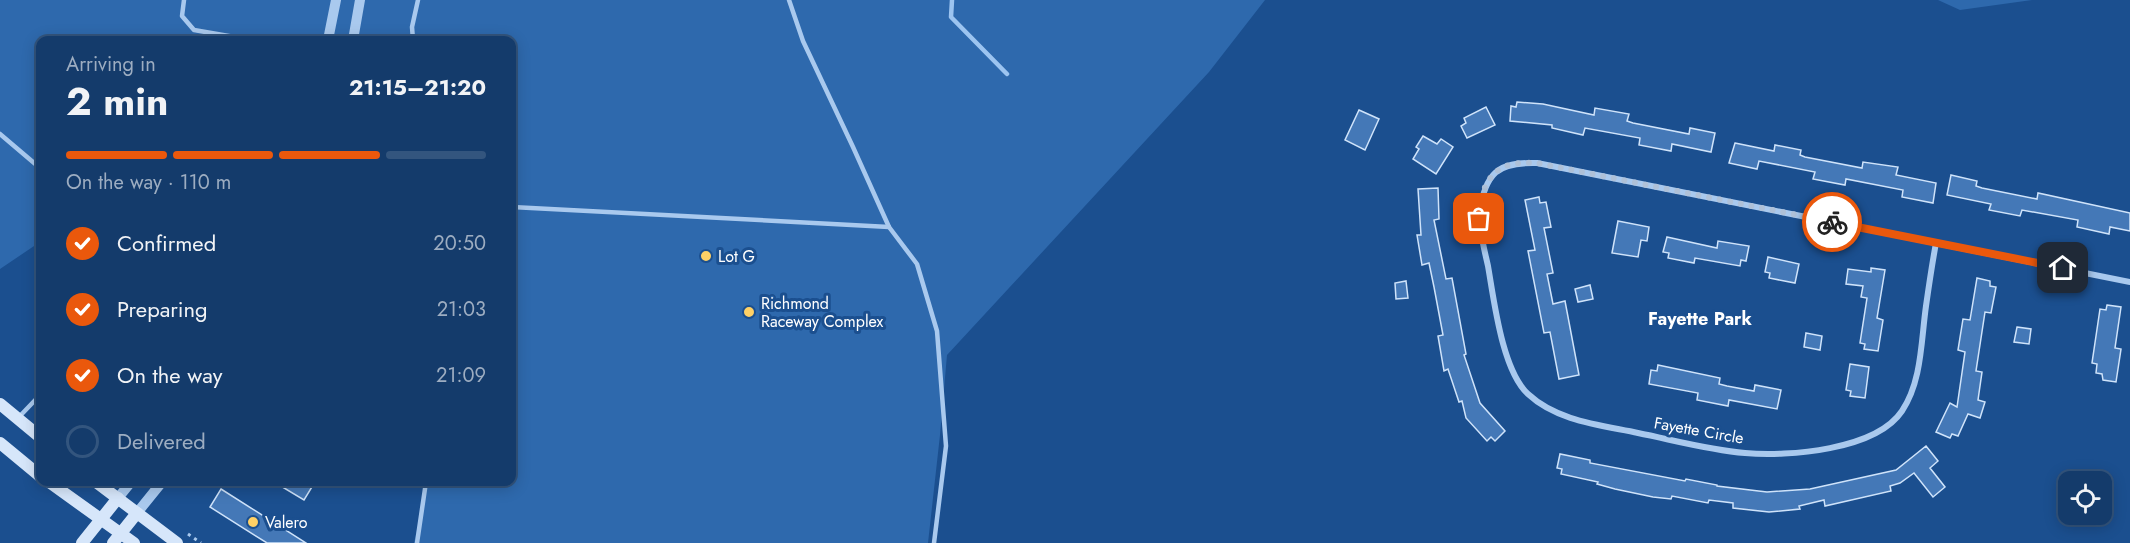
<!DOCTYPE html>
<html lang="en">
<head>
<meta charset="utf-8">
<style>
  body { margin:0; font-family:Jost,sans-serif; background:#214673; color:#f1f3f6; height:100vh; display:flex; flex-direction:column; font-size:22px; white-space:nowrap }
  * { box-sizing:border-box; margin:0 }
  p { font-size:20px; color:#9dadc1 }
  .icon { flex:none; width:33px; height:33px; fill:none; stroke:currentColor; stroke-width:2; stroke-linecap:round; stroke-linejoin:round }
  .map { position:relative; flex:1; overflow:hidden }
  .sheet { position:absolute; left:36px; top:36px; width:480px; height:450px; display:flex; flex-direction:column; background:#143b6b; border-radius:12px; box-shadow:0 3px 15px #0003,0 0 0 2px #33557e }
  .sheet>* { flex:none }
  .buttons { position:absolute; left:2058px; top:471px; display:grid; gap:12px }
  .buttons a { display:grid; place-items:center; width:54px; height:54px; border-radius:12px; background:#143b6b; box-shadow:0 3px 15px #0003,0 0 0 2px #33557e; font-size:30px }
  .pin { position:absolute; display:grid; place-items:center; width:51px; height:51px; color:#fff; margin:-26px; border-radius:12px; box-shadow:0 3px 9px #0006 }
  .courier { position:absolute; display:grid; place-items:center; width:60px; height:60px; margin:-30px; border:4px solid #ea580c; border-radius:50%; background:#fff; color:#222; box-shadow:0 2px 8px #0007 }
  .headline em { font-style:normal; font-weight:700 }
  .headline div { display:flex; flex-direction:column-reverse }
  .headline { display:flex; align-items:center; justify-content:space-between; height:102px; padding:0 30px }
  h1 { font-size:39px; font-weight:700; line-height:45px }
  .bar { display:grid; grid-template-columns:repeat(4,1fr); gap:9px 6px; align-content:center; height:72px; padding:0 30px }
  .bar i { height:8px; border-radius:4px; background:#33557e }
  .bar .on { background:#ea580c }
  .bar p { grid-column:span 4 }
  ol { padding:0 30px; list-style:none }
  li { display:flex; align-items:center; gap:18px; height:66px }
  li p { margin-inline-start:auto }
  li .icon { padding:6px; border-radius:50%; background:#ea580c; color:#fff; stroke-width:4 }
  li:last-child { color:#9dadc1 }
  li i { width:33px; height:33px; border:3px solid #33557e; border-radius:50% }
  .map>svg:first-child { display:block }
</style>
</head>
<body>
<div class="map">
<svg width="2130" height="543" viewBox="0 0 2130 543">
  <rect width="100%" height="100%" fill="#1b4f8f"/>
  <!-- green -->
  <g fill="#2e69ad">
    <polygon points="0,0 1265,0 1209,72 947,355 940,435 928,543 414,543 422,507 426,482 512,482 512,40 40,40 40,242 0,269"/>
    <polygon points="1938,0 2032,0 1960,10"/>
  </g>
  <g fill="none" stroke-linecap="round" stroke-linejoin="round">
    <!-- stream -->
    <polyline stroke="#9cc4f0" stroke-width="4.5" points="952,0 951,17 1007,74"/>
  </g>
  <!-- building -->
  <g fill="#4478b7" stroke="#cfe3fa" stroke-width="1.5">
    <polygon points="1517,102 1543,104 1594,115 1595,108 1629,114 1627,121 1633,123 1689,134 1690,128 1715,133 1711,152 1672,144 1671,151 1639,145 1640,138 1585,128 1583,135 1552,128 1552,125 1510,121 1511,106 1516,107"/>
    <polygon points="1486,107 1495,125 1467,138 1461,126 1466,123 1464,118"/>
    <polygon points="1359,110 1379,119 1365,150 1345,140"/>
    <polygon points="1423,136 1437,144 1441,139 1453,147 1436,174 1413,159 1419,149 1416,147"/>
    <polygon points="1735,143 1774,151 1775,145 1801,150 1800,155 1805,157 1862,168 1863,162 1898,167 1896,175 1936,183 1933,203 1902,197 1903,190 1846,179 1845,185 1813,179 1815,172 1759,161 1757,169 1729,163"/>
    <polygon points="1951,175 1977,181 1976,186 1982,188 2037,199 2038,193 2130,213 2130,231 2110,227 2109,234 2077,227 2078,220 2022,210 2020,216 1989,210 1991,204 1947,195"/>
    <polygon points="1438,188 1439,219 1434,220 1446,279 1452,278 1466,354 1464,355 1480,403 1505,431 1495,441 1491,437 1487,441 1466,418 1462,401 1459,402 1448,369 1444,371 1438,336 1443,335 1434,287 1429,263 1422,265 1417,235 1421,235 1418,189"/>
    <polygon points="1539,197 1540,203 1546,202 1551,227 1544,228 1553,273 1547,274 1553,304 1565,301 1579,375 1559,379 1550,332 1544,333 1528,251 1535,250 1525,200"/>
    <polygon points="1618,221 1649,227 1647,241 1641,240 1638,257 1612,253"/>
    <polygon points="1667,237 1717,248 1718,241 1749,246 1746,261 1741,260 1740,266 1695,258 1694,263 1668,258 1669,253 1663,252"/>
    <polygon points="1768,257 1799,264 1795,283 1769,278 1770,273 1765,272"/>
    <polygon points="1871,268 1885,270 1877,318 1883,320 1878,351 1864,349 1865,344 1860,343 1867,298 1861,297 1863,286 1846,284 1848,269 1871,272"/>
    <polygon points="1977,278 1990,281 1990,286 1996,287 1991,313 1985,312 1976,371 1982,372 1978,400 1985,402 1980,418 1968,414 1958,436 1952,434 1950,438 1936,432 1950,403 1957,407 1965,352 1958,350 1963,319 1970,320"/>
    <polygon points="1406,281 1408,298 1396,299 1395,283"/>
    <polygon points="1590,285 1593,299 1578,302 1575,289"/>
    <polygon points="2107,305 2121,307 2115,348 2121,349 2116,382 2103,380 2102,374 2096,373 2097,364 2092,363 2100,309 2106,310"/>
    <polygon points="2017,327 2031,329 2029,344 2014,342"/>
    <polygon points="1806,333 1822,336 1820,350 1804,347"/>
    <polygon points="1850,364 1869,367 1865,398 1850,396 1851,391 1846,390"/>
    <polygon points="1658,365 1720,378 1719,384 1727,386 1754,391 1755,385 1781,390 1777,409 1729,400 1728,406 1697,400 1698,393 1649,384 1651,370 1657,371"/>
    <polygon points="1926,446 1938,461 1930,468 1945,487 1933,497 1914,473 1900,483 1890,486 1891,491 1825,506 1824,500 1799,506 1800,509 1769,512 1733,508 1733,503 1709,500 1708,503 1672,496 1671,499 1653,497 1615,489 1597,484 1598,482 1561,474 1562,469 1557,468 1560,454 1590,460 1590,463 1685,481 1686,479 1717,485 1717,486 1767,492 1810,489 1896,470"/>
    <polygon points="274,482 315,482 304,500"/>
    <polygon points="221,489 306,543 267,543 210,507"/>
  </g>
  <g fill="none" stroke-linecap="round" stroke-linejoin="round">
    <!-- path -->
    <polyline stroke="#a9c9ee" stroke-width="3" stroke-dasharray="3 4.5" stroke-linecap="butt" points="188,534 201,543"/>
    <!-- service -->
    <g stroke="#a9c9ee" stroke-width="4.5">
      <polyline points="184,0 182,16 194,30 252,40"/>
      <polyline points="789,0 803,41 853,147 889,227 917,264 937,331 946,446 934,543"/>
      <polyline points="413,40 412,27 418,0"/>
      <polyline points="0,134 40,168"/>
      <polyline points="512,207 889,227"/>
      <polyline points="19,417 40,395"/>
      <polyline points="417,543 426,482"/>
    </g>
    <!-- minor -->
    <path stroke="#a9c9ee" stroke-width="6" d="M1936,243c-4,21 -7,42 -10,63 -5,35 -4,75 -24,105 -26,39 -114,46 -157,42 -36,-3 -72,-13 -107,-20 -38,-8 -81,-12 -110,-39 -26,-24 -34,-94 -40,-128 -4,-18 -9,-36 -9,-54 8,-39 17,-50 58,-49l593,119"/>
    <!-- tertiary -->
    <g stroke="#a9c9ee" stroke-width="10">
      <polyline points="328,40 336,0"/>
      <polyline points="353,40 360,0"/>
      <polyline points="118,498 131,482"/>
      <polyline points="137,513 162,482"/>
    </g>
    <!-- secondary -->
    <g stroke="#d6e6fa" stroke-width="12">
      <polyline points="0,404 40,437"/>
      <polyline points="0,443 40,476"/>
      <polyline points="49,482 134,543"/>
      <polyline points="96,482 177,543"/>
      <polyline points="82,543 118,498"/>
      <polyline points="113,543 137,513"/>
    </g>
  </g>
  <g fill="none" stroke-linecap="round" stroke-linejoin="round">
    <!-- done -->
    <path stroke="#afc1d8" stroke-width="6" stroke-dasharray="0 10.8" d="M1479,219c-1,-21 8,-48 30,-54 9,-3 19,-2 28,-2l295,59"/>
    <!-- route -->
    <polyline stroke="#ea580c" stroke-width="8" points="1832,222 2063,268"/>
  </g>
  <!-- markers -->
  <g fill="#ffd166" stroke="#1b4f8f" stroke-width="2">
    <circle cx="706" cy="256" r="6"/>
    <circle cx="749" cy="312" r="6"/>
    <circle cx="253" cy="522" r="6"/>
  </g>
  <g text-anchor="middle" stroke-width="6" stroke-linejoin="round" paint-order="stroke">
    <!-- poi labels -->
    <g font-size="16" fill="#fff" stroke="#1b4f8f" text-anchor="start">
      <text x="718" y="262">Lot G</text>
      <text x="761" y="309">Richmond<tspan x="761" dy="18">Raceway Complex</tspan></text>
      <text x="265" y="528">Valero</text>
    </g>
    <!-- street labels -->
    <g font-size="16" fill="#fff" stroke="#1b4f8f">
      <text transform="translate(1699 430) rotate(10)" y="6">Fayette Circle</text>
    </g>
    <!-- neighbourhood labels -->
    <g font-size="18" font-weight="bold" fill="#fff" stroke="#1b4f8f">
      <text x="1700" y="325">Fayette Park</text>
    </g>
  </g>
</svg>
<div class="buttons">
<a><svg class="icon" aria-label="locate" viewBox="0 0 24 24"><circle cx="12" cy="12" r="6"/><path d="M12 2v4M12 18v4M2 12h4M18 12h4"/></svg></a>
</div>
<div class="pin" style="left:1479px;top:219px;background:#ea580c"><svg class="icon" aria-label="bag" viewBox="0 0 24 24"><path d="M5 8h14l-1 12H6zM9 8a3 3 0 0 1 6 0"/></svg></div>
<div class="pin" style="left:2063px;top:268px;background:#1f2937"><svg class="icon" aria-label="home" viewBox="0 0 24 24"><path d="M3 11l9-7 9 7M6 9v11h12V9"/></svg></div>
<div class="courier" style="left:1832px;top:222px"><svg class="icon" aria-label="bike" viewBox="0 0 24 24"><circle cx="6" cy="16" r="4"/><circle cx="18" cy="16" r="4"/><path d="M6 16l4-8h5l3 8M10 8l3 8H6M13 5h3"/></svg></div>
<section class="sheet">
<div class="headline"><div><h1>2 min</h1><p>Arriving in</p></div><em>21:15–21:20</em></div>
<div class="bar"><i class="on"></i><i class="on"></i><i class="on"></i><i></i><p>On the way · 110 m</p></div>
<ol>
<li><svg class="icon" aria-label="check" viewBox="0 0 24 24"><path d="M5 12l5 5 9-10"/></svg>Confirmed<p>20:50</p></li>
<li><svg class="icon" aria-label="check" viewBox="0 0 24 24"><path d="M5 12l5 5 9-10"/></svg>Preparing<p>21:03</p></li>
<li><svg class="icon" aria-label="check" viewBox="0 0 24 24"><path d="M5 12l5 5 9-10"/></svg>On the way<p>21:09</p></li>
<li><i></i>Delivered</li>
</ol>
</section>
</div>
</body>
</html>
